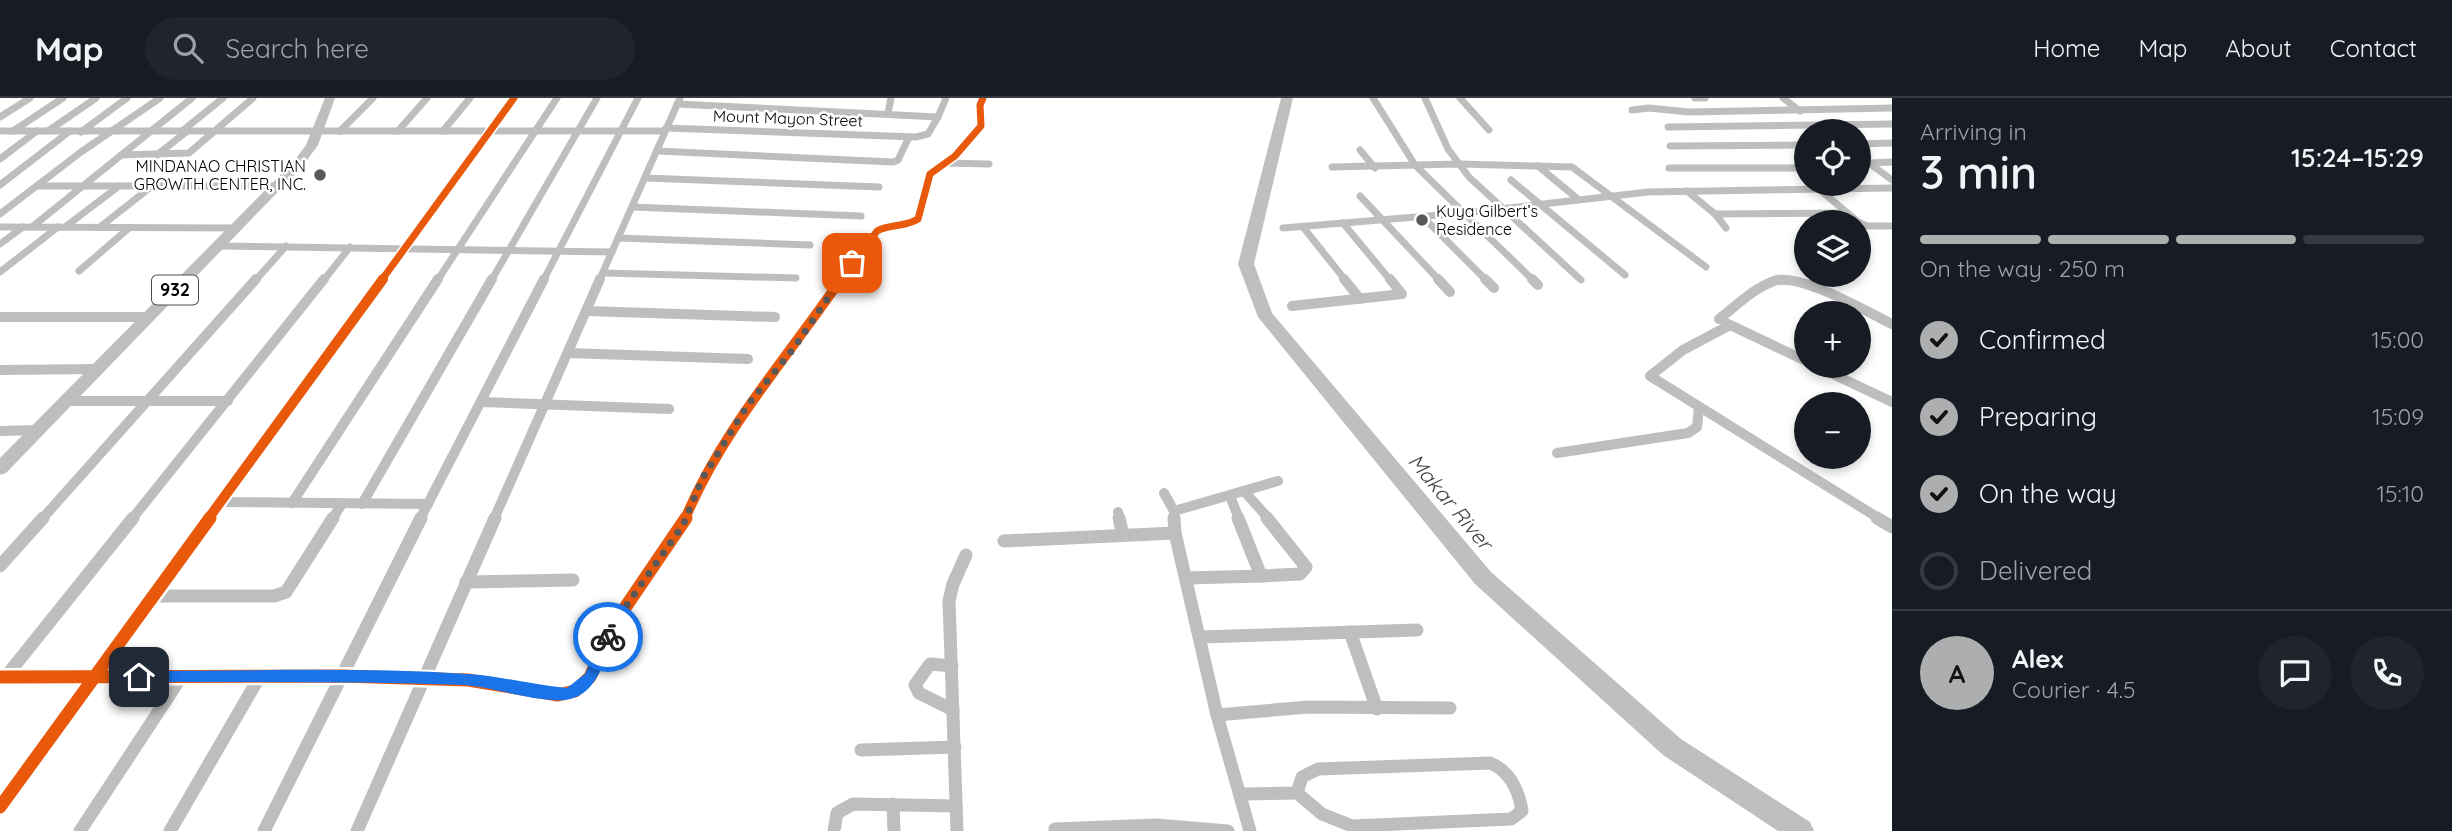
<!DOCTYPE html>
<html lang="en">
<head>
<meta charset="utf-8">
<style>
  body { margin:0; font-family:Quicksand,sans-serif; background:#20242c; color:#f1f3f6; height:100vh; display:flex; flex-direction:column; font-size:26px; white-space:nowrap }
  * { box-sizing:border-box; margin:0 }
  p { font-size:23px; color:#9ea1a6 }
  .icon { flex:none; width:38px; height:38px; fill:none; stroke:currentColor; stroke-width:2; stroke-linecap:round; stroke-linejoin:round }
  .map { position:relative; flex:1; overflow:hidden }
  .side { display:flex; flex-direction:column; background:#171b24; width:560px }
  .side>* { flex:none }
  .fabs { position:absolute; left:1794px; top:21px; display:grid; gap:14px }
  .fabs a { display:grid; place-items:center; width:77px; height:77px; border-radius:50%; background:#171b24; box-shadow:0 4px 10px #0003; font-size:35px }
  .pin { position:absolute; display:grid; place-items:center; width:60px; height:60px; color:#fff; margin:-30px; border-radius:14px; box-shadow:0 4px 10px #0006 }
  .courier { position:absolute; display:grid; place-items:center; width:70px; height:70px; margin:-35px; border:5px solid #1a73e8; border-radius:50%; background:#fff; color:#222; box-shadow:0 2px 9px #0007 }
  .headline em { font-style:normal; font-weight:600 }
  .headline div { display:flex; flex-direction:column-reverse }
  .headline { display:flex; align-items:center; justify-content:space-between; height:119px; padding:0 28px }
  h1 { font-size:46px; font-weight:600; line-height:52px }
  .bar { display:grid; grid-template-columns:repeat(4,1fr); gap:10px 7px; align-content:center; height:84px; padding:0 28px }
  .bar i { height:9px; border-radius:5px; background:#363941 }
  .bar .selected { background:#adaeaf }
  .bar p { grid-column:span 4 }
  .line { display:flex; align-items:center; gap:18px; padding:0 28px; border-top:2px solid #363941 }
  .line div { flex:1 }
  .round { display:grid; place-items:center; flex:none; width:74px; height:74px; border-radius:37px; background:#20242c }
  ol { padding:0 28px; list-style:none }
  li { display:flex; align-items:center; gap:21px; height:77px }
  li p { margin-inline-start:auto }
  li .icon { padding:7px; border-radius:50%; background:#adaeaf; color:#111; stroke-width:4 }
  li:last-child { color:#9ea1a6 }
  li i { width:38px; height:38px; border:4px solid #363941; border-radius:50% }
  header { display:flex; align-items:center; gap:42px; box-sizing:border-box; height:98px; padding:0 35px; background:#171b24; border-bottom:2px solid #363941 }
  header strong { font-size:33px }
  nav { display:flex; gap:38px; margin-inline-start:auto; font-size:24px }
  .search { width:490px; height:63px; background:#20242c; display:flex; align-items:center; gap:18px; box-sizing:border-box; padding:0 24px; border-radius:38px; color:#9ea1a6; font-size:26px }
  main { display:flex; flex:1; min-height:0 }
  .map>svg:first-child { display:block }
</style>
</head>
<body>
<header>
<strong>Map</strong>
<div class="search"><svg class="icon" aria-label="search" viewBox="0 0 24 24"><circle cx="10" cy="10" r="6"/><path d="M15 15l6 6"/></svg>Search here</div>
<nav><a>Home</a><a>Map</a><a>About</a><a>Contact</a></nav>
</header>
<main>
<div class="map">
<svg width="1892" height="733" viewBox="0 0 1892 733">
  <rect width="100%" height="100%" fill="#fff"/>
  <g fill="none" stroke-linecap="round" stroke-linejoin="round">
    <!-- river -->
    <polygon fill="#bfbfbf" fill-rule="evenodd" points="1281,0 1293,0 1254,166 1272,215 1491,474 1681,641 1810,724 1814,733 1778,733 1663,657 1475,486 1258,219 1238,166"/>
    <!-- street-far2 -->
    <g stroke="#bebebe" stroke-width="7">
      <polyline points="1373,0 1415,67 1464,115"/>
      <polyline points="1425,0 1448,51 1469,79 1581,182"/>
      <polyline points="1460,0 1489,32"/>
      <polyline points="1695,0 1705,0"/>
      <polyline points="1783,0 1800,13"/>
      <polyline points="1632,12 1649,10 1689,14 1892,10"/>
      <polyline points="888,15 891,0"/>
      <polyline points="0,19 30,0"/>
      <polyline points="938,19 946,0"/>
      <polyline points="1668,29 1892,26"/>
      <polyline points="666,30 916,39 928,36 938,19 677,6"/>
      <polyline points="0,33 665,33"/>
      <polyline points="13,33 63,0"/>
      <polyline points="48,33 96,0"/>
      <polyline points="340,33 373,0"/>
      <polyline points="398,33 427,0"/>
      <polyline points="443,33 470,0"/>
      <polyline points="81,34 127,0"/>
      <polyline points="181,34 223,0"/>
      <polyline points="1858,46 1892,45"/>
      <polyline points="1670,48 1806,47"/>
      <polyline points="1360,52 1375,70"/>
      <polyline points="657,53 893,64 898,62 909,39"/>
      <polyline points="121,57 189,55 253,0"/>
      <polyline points="157,57 186,34"/>
      <polyline points="1858,57 1892,82"/>
      <polyline points="0,61 37,33"/>
      <polyline points="943,65 989,66"/>
      <polyline points="1869,65 1892,64"/>
      <polyline points="1538,68 1579,102"/>
      <polyline points="1332,69 1459,66 1572,69 1706,169"/>
      <polyline points="1669,70 1806,70"/>
      <polyline points="645,80 879,89"/>
      <polyline points="1511,82 1625,177"/>
      <polyline points="0,87 70,33"/>
      <polyline points="37,88 277,88"/>
      <polyline points="1819,91 1858,124"/>
      <polyline points="1687,93 1715,116 1847,115"/>
      <polyline points="1360,98 1440,183"/>
      <polyline points="633,109 861,118"/>
      <polyline points="0,116 81,54 160,0"/>
      <polyline points="1715,116 1726,130"/>
      <polyline points="1423,119 1487,183"/>
      <polyline points="1858,124 1867,128 1892,128"/>
      <polyline points="1343,125 1391,183"/>
      <polyline points="0,129 236,130"/>
      <polyline points="32,129 192,0"/>
      <polyline points="65,129 119,88"/>
      <polyline points="100,129 152,88"/>
      <polyline points="1303,129 1346,183"/>
      <polyline points="1283,130 1464,115"/>
      <polyline points="618,140 810,147"/>
      <polyline points="0,146 23,129"/>
      <polyline points="219,148 612,154"/>
      <polyline points="79,173 129,130"/>
      <polyline points="0,174 58,129"/>
      <polyline points="604,175 796,180"/>
      <polyline points="255,183 286,148"/>
      <polyline points="323,183 350,149"/>
      <polyline points="381,183 514,0"/>
      <polyline points="437,183 557,0"/>
      <polyline points="491,183 597,0"/>
      <polyline points="543,183 638,0"/>
      <polyline points="599,183 680,0"/>
      <path d="M840,183l37,-50c13,-7 29,-4 41,-12l12,-45 25,-18 26,-30 -1,-21 3,-7"/>
      <polyline points="1534,183 1464,115 1648,94 1892,90"/>
      <polyline points="1775,183 1790,183"/>
    </g>
    <!-- street-far1 -->
    <g stroke="#bebebe" stroke-width="10">
      <polyline points="1344,181 1360,201"/>
      <polyline points="1438,181 1450,194"/>
      <polyline points="1485,181 1494,190"/>
      <polyline points="1532,181 1538,187"/>
      <polyline points="1292,208 1402,196 1390,181"/>
      <polyline points="587,213 775,219"/>
      <polyline points="0,219 148,219"/>
      <path d="M1719,221c17,-13 35,-31 55,-38 26,-9 93,31 118,43"/>
      <polyline points="1726,225 1806,263"/>
      <polyline points="1730,227 1683,252 1650,278 1880,421"/>
      <polyline points="568,255 748,261"/>
      <polyline points="1816,268 1892,304"/>
      <polyline points="0,272 97,271"/>
      <polyline points="66,303 228,303"/>
      <polyline points="481,304 669,311"/>
      <polyline points="0,333 38,332"/>
      <polyline points="1557,355 1688,335 1697,329 1699,309"/>
      <polyline points="1244,393 1269,421"/>
      <polyline points="1164,395 1174,413 1174,421"/>
      <polyline points="1230,398 1239,421"/>
      <polyline points="221,404 428,406"/>
      <polyline points="292,405 438,181"/>
      <polyline points="362,406 492,181"/>
      <polyline points="1174,413 1278,383"/>
      <polyline points="1118,414 1120,421"/>
      <polyline points="42,421 256,181"/>
      <polyline points="132,421 324,181"/>
      <polyline points="208,421 383,181"/>
      <polyline points="332,421 342,406"/>
      <polyline points="420,421 544,181"/>
      <polyline points="494,421 600,181"/>
      <path d="M685,421c37,-89 102,-161 156,-240"/>
    </g>
    <!-- street -->
    <g stroke="#bebebe" stroke-width="13">
      <polyline points="1119,420 1123,437"/>
      <polyline points="1174,420 1175,435 1217,617 1250,733"/>
      <polyline points="1877,420 1892,429"/>
      <polyline points="1004,443 1175,435"/>
      <polyline points="0,468 43,420"/>
      <polyline points="1261,478 1300,476 1306,469 1267,420"/>
      <polyline points="1187,480 1261,478 1238,420"/>
      <polyline points="466,484 573,482"/>
      <polyline points="153,498 274,498 286,494 333,420"/>
      <polyline points="1350,534 1377,611"/>
      <polyline points="1200,539 1417,532"/>
      <polyline points="952,568 930,566 915,587 919,595 953,612"/>
      <polyline points="0,579 342,578 468,582 558,597 575,593 590,579 614,526 686,420"/>
      <polyline points="4,581 133,420"/>
      <polyline points="1217,617 1308,609 1450,610"/>
      <polyline points="861,652 955,649"/>
      <path d="M1490,665c20,8 29,28 32,48l-11,8 -159,7 -30,-12 -25,-21 5,-16 16,-8z"/>
      <polyline points="1241,696 1297,695"/>
      <polyline points="893,706 894,733"/>
      <polyline points="0,709 210,420"/>
      <polyline points="1055,731 1157,727 1228,733"/>
      <polyline points="80,733 182,578"/>
      <polyline points="170,733 260,578"/>
      <polyline points="264,733 421,420"/>
      <polyline points="357,733 495,420"/>
      <polyline points="834,733 837,715 853,706 956,708"/>
      <polyline points="957,733 949,503 953,486 966,457"/>
    </g>
    <!-- primary -->
    <polygon fill="#bebebe" fill-rule="evenodd" points="325,0 335,0 318,47 302,69 6,375 0,377 0,360 294,63 306,47"/>
    <!-- cycleway-far2 casing -->
    <g stroke="#fff" stroke-width="10">
      <g id="cycleway-far2">
        <polyline points="381,183 514,0"/>
        <path d="M840,183l37,-50c13,-7 29,-4 41,-12l12,-45 25,-18 26,-30 -1,-21 3,-7"/>
      </g>
    </g>
    <!-- cycleway-far1 casing -->
    <g stroke="#fff" stroke-width="14">
      <g id="cycleway-far1">
        <polyline points="208,421 383,181"/>
        <path d="M685,421c37,-89 102,-161 156,-240"/>
      </g>
    </g>
    <!-- cycleway casing -->
    <g stroke="#fff" stroke-width="18">
      <g id="cycleway">
        <polyline points="0,579 342,578 468,582 558,597 575,593 590,579 614,526 686,420"/>
        <polyline points="0,709 210,420"/>
      </g>
    </g>
    <!-- cycleway-far2 -->
    <use href="#cycleway-far2" stroke="#e8590c" stroke-width="7"/>
    <!-- cycleway-far1 -->
    <use href="#cycleway-far1" stroke="#e8590c" stroke-width="10"/>
    <!-- cycleway -->
    <use href="#cycleway" stroke="#e8590c" stroke-width="13"/>
  </g>
  <!-- route -->
  <path fill="#1a73e8" d="M608,534l6,5c-9,22 -17,56 -44,62 -27,6 -75,-12 -106,-14 -108,-4 -217,-3 -325,-3l-7,-5 7,-6c109,0 219,-4 328,3 34,2 66,11 100,14l18,-14 18,-41z"/>
  <g fill="none" stroke-linecap="round" stroke-linejoin="round">
    <!-- done -->
    <polyline stroke="#595959" stroke-width="7" stroke-dasharray="0 12.6" points="608,539 619,518 683,427 702,381 747,308 793,251 852,165"/>
  </g>
  <!-- markers -->
  <g fill="#595959" stroke="#fff" stroke-width="2.5">
    <circle cx="320" cy="77" r="7"/>
    <circle cx="1422" cy="122" r="7"/>
  </g>
  <g text-anchor="middle" stroke-width="5" stroke-linejoin="round" paint-order="stroke">
    <!-- far-street labels -->
    <g font-size="16" fill="#000" stroke="#fff">
      <text transform="translate(788 20) rotate(2)" y="6">Mount Mayon Street</text>
    </g>
    <!-- far-poi labels -->
    <g font-size="16" fill="#000" stroke="#fff" text-anchor="end">
      <text x="306" y="74">MINDANAO CHRISTIAN<tspan x="306" dy="18">GROWTH CENTER, INC.</tspan></text>
      <text x="1436" y="119" text-anchor="start">Kuya Gilbert’s<tspan x="1436" dy="18">Residence</tspan></text>
    </g>
    <!-- shield labels -->
    <rect fill="#fff" stroke="#4c4c4c" stroke-width="2" x="152" y="177.5" width="46" height="29" rx="5"/>
    <g font-size="18" font-weight="bold" fill="#000">
      <text x="175" y="198">932</text>
    </g>
    <!-- water labels -->
    <g font-size="21" font-style="italic" fill="#444" stroke="#fff">
      <text transform="translate(1450 404) rotate(50)" y="7">Makar River</text>
    </g>
  </g>
</svg>
<div class="fabs">
<a><svg class="icon" aria-label="locate" viewBox="0 0 24 24"><circle cx="12" cy="12" r="6"/><path d="M12 2v4M12 18v4M2 12h4M18 12h4"/></svg></a>
<a><svg class="icon" aria-label="layers" viewBox="0 0 24 24"><path d="M12 4l9 5-9 5-9-5zM3 14l9 5 9-5"/></svg></a>
<a>+</a>
<a>−</a>
</div>
<div class="pin" style="left:852px;top:165px;background:#ea580c"><svg class="icon" aria-label="bag" viewBox="0 0 24 24"><path d="M5 8h14l-1 12H6zM9 8a3 3 0 0 1 6 0"/></svg></div>
<div class="pin" style="left:139px;top:579px;background:#1f2937"><svg class="icon" aria-label="home" viewBox="0 0 24 24"><path d="M3 11l9-7 9 7M6 9v11h12V9"/></svg></div>
<div class="courier" style="left:608px;top:539px"><svg class="icon" aria-label="bike" viewBox="0 0 24 24"><circle cx="6" cy="16" r="4"/><circle cx="18" cy="16" r="4"/><path d="M6 16l4-8h5l3 8M10 8l3 8H6M13 5h3"/></svg></div>
</div>
<section class="side">
<div class="headline"><div><h1>3 min</h1><p>Arriving in</p></div><em>15:24–15:29</em></div>
<div class="bar"><i class="selected"></i><i class="selected"></i><i class="selected"></i><i></i><p>On the way · 250 m</p></div>
<ol>
<li><svg class="icon" aria-label="check" viewBox="0 0 24 24"><path d="M5 12l5 5 9-10"/></svg>Confirmed<p>15:00</p></li>
<li><svg class="icon" aria-label="check" viewBox="0 0 24 24"><path d="M5 12l5 5 9-10"/></svg>Preparing<p>15:09</p></li>
<li><svg class="icon" aria-label="check" viewBox="0 0 24 24"><path d="M5 12l5 5 9-10"/></svg>On the way<p>15:10</p></li>
<li><i></i>Delivered</li>
</ol>
<div class="line" style="height:126px"><b class="round" style="background:#adaeaf;color:#111">A</b><div><b>Alex</b><p>Courier · 4.5</p></div><a class="round"><svg class="icon" aria-label="chat" viewBox="0 0 24 24"><path d="M4 5h16v11H9l-5 4z"/></svg></a><a class="round"><svg class="icon" aria-label="phone" viewBox="0 0 24 24"><path d="M5 4h4l2 5-3 2q2 4 5 5l2-3 5 2v4C11 20 4 13 5 4z"/></svg></a></div>
</section>
</main>
</body>
</html>
